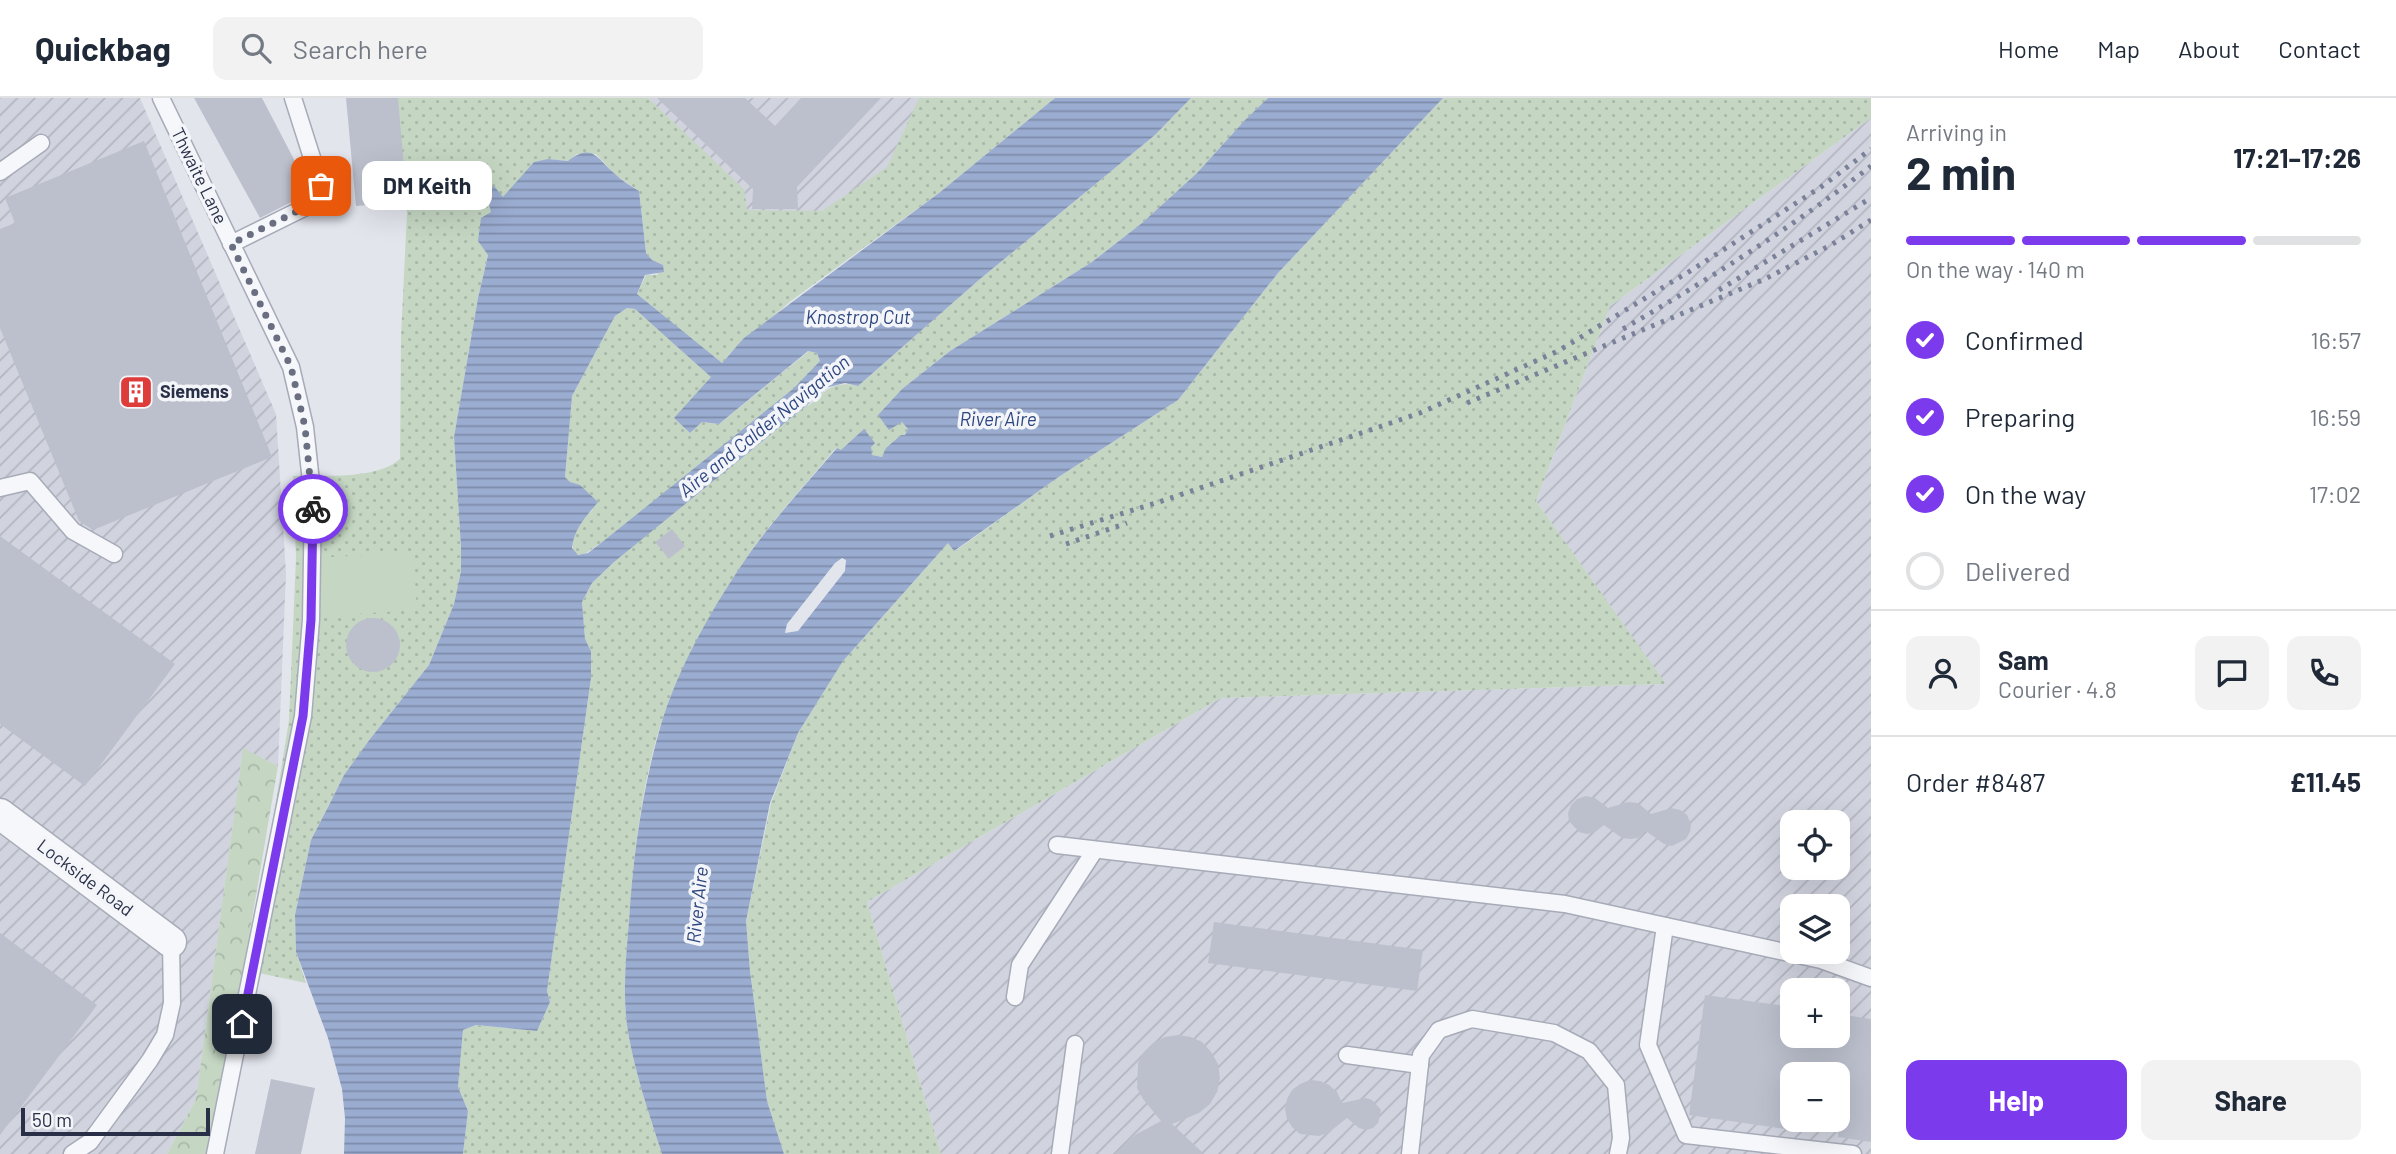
<!DOCTYPE html>
<html lang="en">
<head>
<meta charset="utf-8">
<style>
  body { margin:0; font-family:Barlow,sans-serif; background:#f2f2f3; color:#1f2937; height:100vh; display:flex; flex-direction:column; font-size:26px; white-space:nowrap }
  * { box-sizing:border-box; margin:0 }
  p { font-size:23px; color:#747a83 }
  .icon { flex:none; width:38px; height:38px; fill:none; stroke:currentColor; stroke-width:2; stroke-linecap:round; stroke-linejoin:round }
  .map { position:relative; flex:1; overflow:hidden }
  .side { display:flex; flex-direction:column; background:#fff; width:525px }
  .side>* { flex:none }
  .buttons { position:absolute; left:1780px; top:712px; display:grid; gap:14px }
  .buttons a { display:grid; place-items:center; width:70px; height:70px; border-radius:14px; background:#fff; box-shadow:0 7px 28px #0002; font-size:35px }
  .scale { position:absolute; left:21px; bottom:18px; width:189px; box-sizing:border-box; padding-left:7px; border:4px solid #282f47; border-top:0; font-size:19px; line-height:24px; white-space:nowrap; color:#282f47; -webkit-text-stroke:5px #f3f5f9; paint-order:stroke }
  .pin { position:absolute; display:grid; place-items:center; width:60px; height:60px; color:#fff; margin:-30px; border-radius:14px; box-shadow:0 4px 10px #0006 }
  .courier { position:absolute; display:grid; place-items:center; width:70px; height:70px; margin:-35px; border:5px solid #7c3aed; border-radius:50%; background:#fff; color:#222; box-shadow:0 2px 9px #0007 }
  .bubble { position:absolute; height:49px; border-radius:14px; background:#fff; box-shadow:0 7px 28px #0002; font-size:23px; font-weight:700; line-height:49px; text-align:center }
  .head em { font-style:normal; font-weight:700 }
  .head div { display:flex; flex-direction:column-reverse }
  .head { display:flex; align-items:center; justify-content:space-between; height:119px; padding:0 35px }
  h1 { font-size:46px; font-weight:700; line-height:52px }
  .bar { display:grid; grid-template-columns:repeat(4,1fr); gap:10px 7px; align-content:center; height:84px; padding:0 35px }
  .bar i { height:9px; border-radius:5px; background:#e0e1e3 }
  .bar .current { background:#7c3aed }
  .bar p { grid-column:span 4 }
  .line { display:flex; align-items:center; gap:18px; padding:0 35px; border-top:2px solid #e0e1e3 }
  .line div { flex:1 }
  .round { display:grid; place-items:center; flex:none; width:74px; height:74px; border-radius:14px; background:#f2f2f3 }
  ol { padding:0 35px; list-style:none }
  li { display:flex; align-items:center; gap:21px; height:77px }
  li p { margin-inline-start:auto }
  li .icon { padding:7px; border-radius:50%; background:#7c3aed; color:#fff; stroke-width:4 }
  li:last-child { color:#747a83 }
  li i { width:38px; height:38px; border:4px solid #e0e1e3; border-radius:50% }
  .button { display:flex; gap:14px; margin-top:auto; padding:14px 35px }
  .button a { flex:1; height:80px; border-radius:14px; background:#7c3aed; color:#fff; font-size:28px; font-weight:700; line-height:80px; text-align:center }
  .button a+a { background:#f2f2f3; color:#1f2937 }
  header { display:flex; align-items:center; gap:42px; box-sizing:border-box; height:98px; padding:0 35px; background:#fff; border-bottom:2px solid #e0e1e3 }
  header strong { font-size:33px }
  nav { display:flex; gap:38px; margin-inline-start:auto; font-size:24px }
  .search { width:490px; height:63px; background:#f2f2f3; display:flex; align-items:center; gap:18px; box-sizing:border-box; padding:0 24px; border-radius:14px; color:#747a83; font-size:26px }
  main { display:flex; flex:1; min-height:0 }
  .map>svg:first-child { display:block }
</style>
</head>
<body>
<header>
<strong>Quickbag</strong>
<div class="search"><svg class="icon" aria-label="search" viewBox="0 0 24 24"><circle cx="10" cy="10" r="6"/><path d="M15 15l6 6"/></svg>Search here</div>
<nav><a>Home</a><a>Map</a><a>About</a><a>Contact</a></nav>
</header>
<main>
<div class="map">
<svg width="1871" height="1056" viewBox="0 0 1871 1056">
  <defs>
    <pattern id="industrial-furrows" width="10" height="10" patternUnits="userSpaceOnUse" patternTransform="scale(1.75)"><rect width="10" height="10" fill="#d1d4df"/><path d="M-1 1l2-2M0 10L10 0M9 11l2-2" fill="none" stroke="#b3b6c1"/></pattern>
    <pattern id="grass-dots" width="8" height="8" patternUnits="userSpaceOnUse" patternTransform="scale(1.75)"><rect width="8" height="8" fill="#c5d7c3"/><path d="M2 2h.1M6 6h.1" fill="none" stroke="#a9b9a9" stroke-width="1.8" stroke-linecap="round"/></pattern>
    <pattern id="forest-crowns" width="20" height="18" patternUnits="userSpaceOnUse" patternTransform="scale(1.75)"><rect width="20" height="18" fill="#c5d7c3"/><path d="M2 6a3 3 0 1 1 6 0M12 15a3 3 0 1 1 6 0" fill="none" stroke="#a9b9a9"/></pattern>
    <pattern id="water-rules" width="6" height="5" patternUnits="userSpaceOnUse" patternTransform="scale(1.75)"><rect width="6" height="5" fill="#9aacd0"/><path d="M0 2.5h6" fill="none" stroke="#7e8cab"/></pattern>
  </defs>
  <rect width="100%" height="100%" fill="#e3e5ed"/>
  <!-- industrial -->
  <g fill="url(#industrial-furrows)" fill-rule="evenodd">
    <polygon points="0,0 140,0 276,316 286,475 278,668 243,651 196,1001 167,1056 0,1056"/>
    <polygon points="648,0 1055,0 792,202"/>
    <path d="M1871,20v1036h-930l-74,-252 354,-204 444,-14 -129,-183 74,-195zM1792,724h46v46h-46zM1792,808h46v46h-46zM1792,892h46v46h-46zM1792,976h46v46h-46z"/>
  </g>
  <!-- grass -->
  <g fill="url(#grass-dots)">
    <path d="M397,0h251l96,91 3,21 75,1 65,-44 32,-69h136l-116,95 -147,107 -62,53 -26,34 -30,31 16,15 12,-11 17,2 90,-73 8,2 3,8 -12,45c18,-16 26,-26 50,-20l122,-107 175,-144 36,-37h77l-23,22 -48,53 -55,50 -50,39 -142,89 -48,38 -24,26 24,7 6,7 -3,6 -23,22 -10,-2 -2,-8 -30,3 -4,-2c-28,34 -59,66 -84,102 -31,44 -59,94 -80,143 -28,68 -38,155 -43,228 -3,36 -7,74 -1,111 7,41 21,82 34,122h-199l5,-43 -10,-24 5,-57 13,-5 61,6 13,-29 -3,-11 44,-313v-27l-6,-12 -3,-37 10,-19 22,-21 -13,-19 -18,12 -8,-1c-9,-17 7,-33 18,-45l-28,-32 7,-81 43,-80 12,-8 8,1 10,9 7,-11 -15,-13 9,-19h11l6,-10 -11,-5 -6,-7 -7,-62 -24,-16 -19,-21h-19l-9,7 -20,-2 -57,53 -3,42 -10,44 -24,139 7,110v24l-7,33 -25,61 -59,74 -26,36 -33,65 -16,75 1,37 10,31 -57,-12 40,-251 7,-162 -3,-82c31,-1 83,4 107,-17l1,-123 6,-123z"/>
    <polygon points="1443,0 1871,0 1871,20 1610,208 1536,403 1666,586 1221,600 867,804 941,1056 784,1056 767,1003 750,873 746,823 771,705 798,635 843,563 948,445 955,453 1060,378 1178,302 1278,175"/>
  </g>
  <!-- forest -->
  <polygon fill="url(#forest-crowns)" points="243,650 278,668 212,1056 167,1056 196,1001"/>
  <!-- garden -->
  <polygon fill="#c5d7c3" points="413,454 417,512 321,518 317,460"/>
  <!-- water -->
  <g fill="url(#water-rules)" fill-rule="evenodd">
    <path d="M1055,0h136l-36,37 -175,144 -122,107 -13,-3 -16,4 -215,175 -22,21 -10,19 3,37 6,12v27l-44,313 3,11 -13,29 -61,-6 -13,5 -5,57 10,24 -5,43h-119l1,-36 -3,-29 -14,-51 -32,-86 -1,-37 16,-75 18,-35 15,-30 26,-36 59,-74 25,-61 7,-33v-24l-7,-110 24,-139 10,-43 -10,-14 3,-23 10,-6 -6,-21 9,-5 9,11 31,-35 14,-3 20,2c25,-19 29,-2 47,13 7,7 16,12 24,17l7,62 6,7 11,5 1,7 -19,3 -8,19 85,69 22,-25 195,-145zM627,210l8,1 76,68 -37,41 16,15 12,-11 17,2 89,-73 9,2 3,8 -27,28 -192,154 -13,10 -10,2 -6,-7c2,-20 14,-31 26,-46l-18,-17 -10,-3 -5,-5 7,-81 43,-80z"/>
    <path d="M1268,0h175l-165,175 -100,127 -118,76 -106,75 -6,-8 -105,118 -45,72 -28,70 -24,118 4,50 17,130 17,53h-122c-13,-40 -27,-81 -34,-122 -6,-37 -2,-75 1,-111 4,-65 13,-130 31,-193 17,-60 56,-127 92,-178 26,-36 57,-69 85,-102l4,2 23,-21 11,14 -4,4 1,8 10,2 4,-9 15,-13h4l3,-6 -6,-7 -13,8 -11,-15 24,-26 48,-38 142,-89 50,-39 55,-50 48,-53zM842,460l4,2 -1,11 -47,60 -13,2 2,-9 48,-61z"/>
  </g>
  <!-- building -->
  <g fill="#bcc0cd">
    <polygon points="194,0 262,0 311,94 260,120"/>
    <polygon points="346,0 398,0 407,104 356,108"/>
    <polygon points="657,0 745,0 775,28 801,0 881,0 797,89 798,111 752,111 753,91"/>
    <polygon points="144,43 272,359 93,432 79,423 0,230 0,131 15,125 5,100"/>
    <polygon points="672,431 685,448 669,461 655,444"/>
    <polygon points="0,438 175,566 85,688 0,626"/>
    <circle cx="373" cy="547" r="27"/>
    <polygon points="1586,698 1595,700 1608,710 1628,704 1638,705 1651,716 1671,710 1680,712 1687,717 1691,726 1690,734 1686,741 1672,748 1664,746 1646,733 1638,740 1630,741 1622,740 1604,727 1595,734 1587,736 1579,734 1569,723 1568,715 1571,707 1577,701"/>
    <polygon points="1214,824 1423,852 1417,893 1208,865"/>
    <polygon points="0,835 97,907 0,1037"/>
    <polygon points="1705,897 1792,909 1792,938 1838,938 1838,916 1871,921 1871,1044 1838,1039 1838,976 1792,976 1792,1032 1689,1017"/>
    <polygon points="1178,937 1191,939 1202,944 1211,954 1218,966 1220,980 1217,994 1210,1006 1199,1015 1172,1026 1204,1056 1115,1056 1135,1037 1161,1023 1143,1001 1137,990 1138,965 1144,954 1153,945 1165,939"/>
    <polygon points="271,981 315,990 301,1056 255,1056"/>
    <polygon points="1310,982 1320,983 1329,987 1337,994 1342,1005 1366,1000 1372,1002 1381,1012 1378,1025 1373,1030 1366,1032 1359,1030 1347,1020 1328,1035 1319,1038 1300,1036 1292,1029 1287,1021 1285,1011 1287,1001 1292,992 1300,986"/>
  </g>
  <g fill="none" stroke-linecap="round" stroke-linejoin="round">
    <!-- service casing -->
    <g stroke="#a7abb8" stroke-width="19">
      <g id="service">
        <polyline points="161,0 291,269 305,329 313,402 311,522 303,618 215,1056"/>
        <polyline points="0,74 41,45"/>
        <polyline points="231,146 318,103 322,96 321,88 293,0"/>
        <polyline points="0,390 30,383 73,433 114,456"/>
        <polyline points="1057,747 1565,806 1821,862 1871,880"/>
        <polyline points="1665,828 1648,947 1686,1037 1853,1056"/>
        <polyline points="1015,899 1020,867 1095,752"/>
        <polyline points="1347,957 1420,967"/>
        <polyline points="72,1056 90,1044 150,962 165,937 172,905 171,844"/>
        <polyline points="1060,1056 1075,946"/>
        <polyline points="1410,1056 1421,957 1439,932 1472,921 1554,935 1589,953 1616,987 1621,1040 1618,1056"/>
      </g>
    </g>
    <!-- minor casing -->
    <g stroke="#a7abb8" stroke-width="33">
      <polyline id="minor" points="0,716 171,844"/>
    </g>
    <!-- service -->
    <use href="#service" stroke="#f6f7fa" stroke-width="16"/>
    <!-- minor -->
    <use href="#minor" stroke="#f6f7fa" stroke-width="30"/>
    <!-- rail -->
    <g stroke="#7a8198" stroke-width="5" stroke-dasharray="3.5 7" stroke-linecap="butt">
      <polyline points="1719,192 1871,100"/>
      <path d="M1623,231c86,-50 170,-102 248,-163"/>
      <polyline points="1467,305 1765,181 1831,147 1871,122"/>
      <polyline points="1050,438 1162,403 1420,315 1558,253 1695,170 1821,89 1871,51"/>
      <polyline points="1066,446 1127,425"/>
    </g>
  </g>
  <g fill="none" stroke-linecap="round" stroke-linejoin="round">
    <!-- done -->
    <polyline stroke="#696f81" stroke-width="7" stroke-dasharray="0 12.6" points="313,411 305,329 291,269 231,146 318,103 322,96 321,88"/>
    <!-- route -->
    <polyline stroke="#7c3aed" stroke-width="9" points="242,926 303,618 311,522 313,411"/>
  </g>
  <!-- icons -->
  <defs>
    <g id="building-square" transform="scale(1.75)"><rect x="-9" y="-9" width="18" height="18" rx="4" fill="#de3b3b" stroke="#f3f5f9"/><path d="M-4-6H4V6H1V3H-1V6H-4ZM-2.5-4.3h1.7v1.8h-1.7ZM.8-4.3h1.7v1.8H.8ZM-2.5-1h1.7V.8h-1.7ZM.8-1h1.7V.8H.8Z" fill="#fff"/></g>
  </defs>
  <g fill-rule="evenodd">
    <use href="#building-square" x="136" y="294"/>
  </g>
  <g text-anchor="middle" stroke-width="7" stroke-linejoin="round" paint-order="stroke">
    <!-- street labels -->
    <g font-size="18" fill="#282f47" stroke="#f3f5f9">
      <text transform="translate(199 78) rotate(64)" y="6">Thwaite Lane</text>
      <text transform="translate(85 780) rotate(37)" y="6">Lockside Road</text>
    </g>
    <!-- poi labels -->
    <g font-size="18" font-weight="bold" fill="#282f47" stroke="#f3f5f9" text-anchor="start">
      <text x="160" y="300">Siemens</text>
    </g>
    <!-- water labels -->
    <g font-size="19" font-style="italic" fill="#2d4680" stroke="#f3f5f9">
      <text x="858" y="226">Knostrop Cut</text>
      <text x="998" y="328">River Aire</text>
      <text transform="translate(764 328) rotate(-39)" y="7">Aire and Calder Navigation</text>
      <text transform="translate(697 807) rotate(-84)" y="7">River Aire</text>
    </g>
  </g>
</svg>
<div class="buttons">
<a><svg class="icon" aria-label="locate" viewBox="0 0 24 24"><circle cx="12" cy="12" r="6"/><path d="M12 2v4M12 18v4M2 12h4M18 12h4"/></svg></a>
<a><svg class="icon" aria-label="layers" viewBox="0 0 24 24"><path d="M12 4l9 5-9 5-9-5zM3 14l9 5 9-5"/></svg></a>
<a>+</a>
<a>−</a>
</div>
<div class="scale">50 m</div>
<div class="pin" style="left:321px;top:88px;background:#ea580c"><svg class="icon" aria-label="bag" viewBox="0 0 24 24"><path d="M5 8h14l-1 12H6zM9 8a3 3 0 0 1 6 0"/></svg></div>
<div class="pin" style="left:242px;top:926px;background:#1f2937"><svg class="icon" aria-label="home" viewBox="0 0 24 24"><path d="M3 11l9-7 9 7M6 9v11h12V9"/></svg></div>
<div class="courier" style="left:313px;top:411px"><svg class="icon" aria-label="bike" viewBox="0 0 24 24"><circle cx="6" cy="16" r="4"/><circle cx="18" cy="16" r="4"/><path d="M6 16l4-8h5l3 8M10 8l3 8H6M13 5h3"/></svg></div>
<div class="bubble" style="left:362px;top:63px;width:130px">DM Keith</div>
</div>
<section class="side">
<div class="head"><div><h1>2 min</h1><p>Arriving in</p></div><em>17:21–17:26</em></div>
<div class="bar"><i class="current"></i><i class="current"></i><i class="current"></i><i></i><p>On the way · 140 m</p></div>
<ol>
<li><svg class="icon" aria-label="check" viewBox="0 0 24 24"><path d="M5 12l5 5 9-10"/></svg>Confirmed<p>16:57</p></li>
<li><svg class="icon" aria-label="check" viewBox="0 0 24 24"><path d="M5 12l5 5 9-10"/></svg>Preparing<p>16:59</p></li>
<li><svg class="icon" aria-label="check" viewBox="0 0 24 24"><path d="M5 12l5 5 9-10"/></svg>On the way<p>17:02</p></li>
<li><i></i>Delivered</li>
</ol>
<div class="line" style="height:126px"><a class="round"><svg class="icon" aria-label="person" viewBox="0 0 24 24"><circle cx="12" cy="8" r="4"/><path d="M4 21q1-7 8-7t8 7"/></svg></a><div><b>Sam</b><p>Courier · 4.8</p></div><a class="round"><svg class="icon" aria-label="chat" viewBox="0 0 24 24"><path d="M4 5h16v11H9l-5 4z"/></svg></a><a class="round"><svg class="icon" aria-label="phone" viewBox="0 0 24 24"><path d="M5 4h4l2 5-3 2q2 4 5 5l2-3 5 2v4C11 20 4 13 5 4z"/></svg></a></div>
<div class="line" style="height:91px"><div>Order #8487</div><b>£11.45</b></div>
<div class="button"><a>Help</a><a>Share</a></div>
</section>
</main>
</body>
</html>
